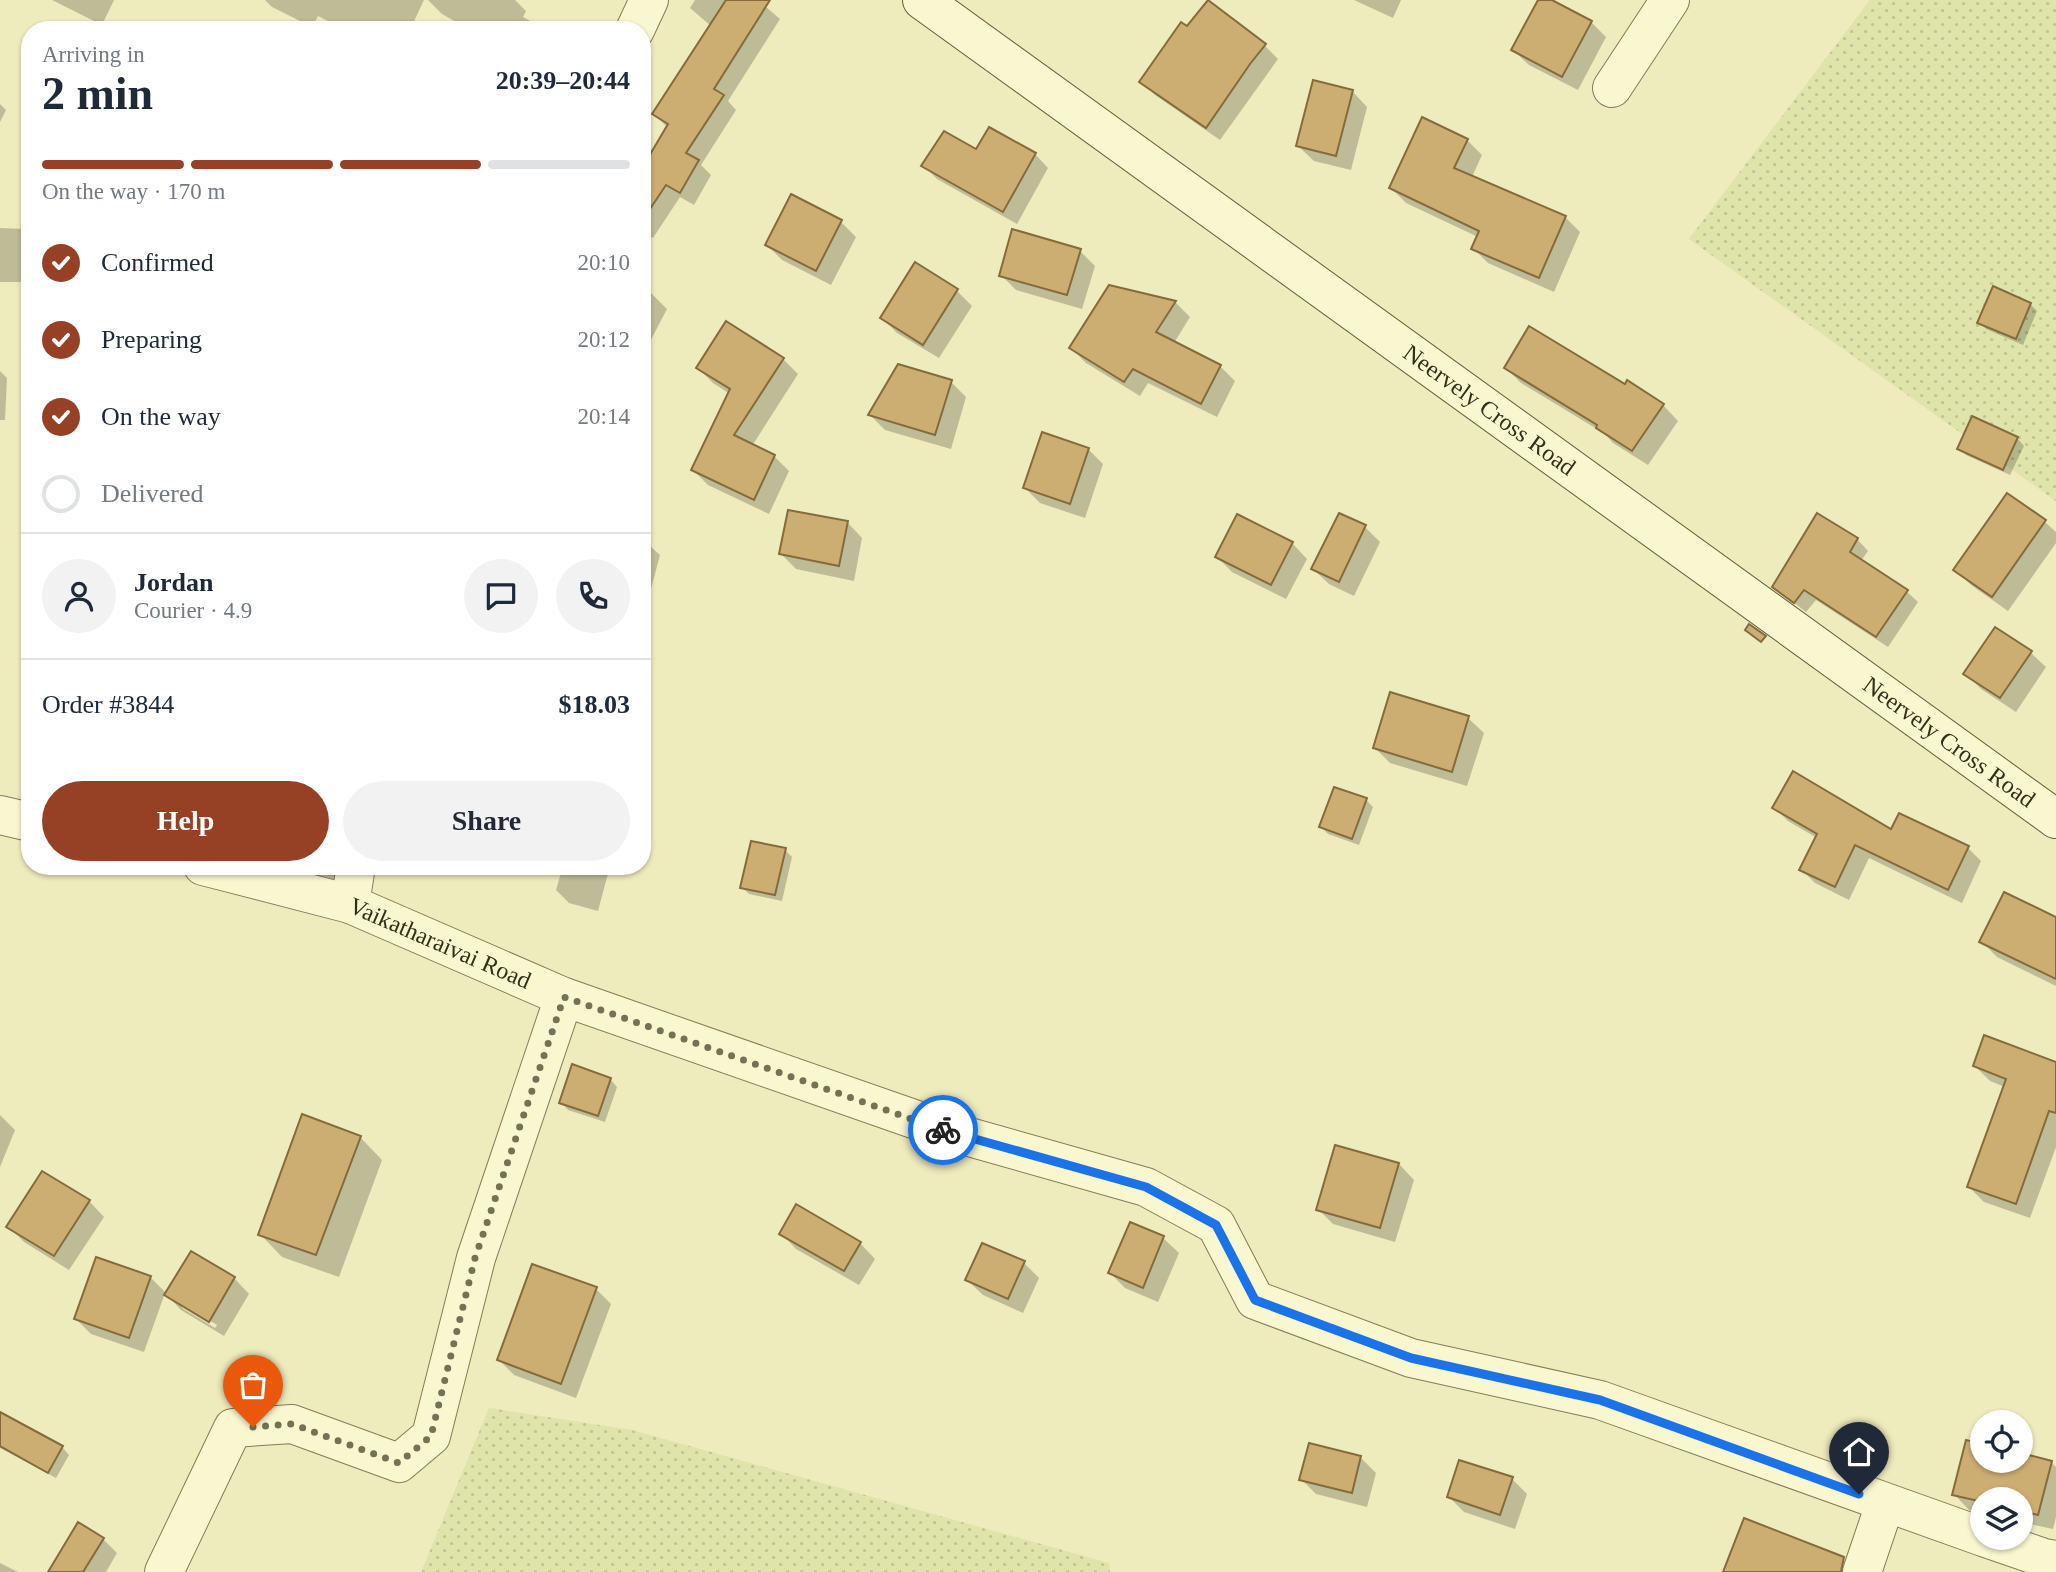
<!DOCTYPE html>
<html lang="en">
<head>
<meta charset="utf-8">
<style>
  body { margin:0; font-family:"Times New Roman",serif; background:#f2f2f3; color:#1f2937; height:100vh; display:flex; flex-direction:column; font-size:26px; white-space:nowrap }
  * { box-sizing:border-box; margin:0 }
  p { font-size:23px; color:#747a83 }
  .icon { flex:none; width:38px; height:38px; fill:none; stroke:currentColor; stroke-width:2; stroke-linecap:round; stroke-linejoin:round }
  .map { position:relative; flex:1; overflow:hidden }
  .details { position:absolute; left:21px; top:21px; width:630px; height:854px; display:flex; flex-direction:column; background:#fff; border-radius:28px; box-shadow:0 2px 5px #0004 }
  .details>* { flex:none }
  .buttons { position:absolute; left:1970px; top:1410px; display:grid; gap:14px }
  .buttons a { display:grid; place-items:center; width:63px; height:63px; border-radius:50%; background:#fff; box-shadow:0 2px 5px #0004; font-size:35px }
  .pin { position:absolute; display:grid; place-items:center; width:60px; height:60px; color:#fff; margin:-72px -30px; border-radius:50% 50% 50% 0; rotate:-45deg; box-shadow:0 0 7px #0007 }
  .pin .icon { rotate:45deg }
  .courier { position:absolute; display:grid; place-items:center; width:70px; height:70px; margin:-35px; border:5px solid #1a73e8; border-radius:50%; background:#fff; color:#222; box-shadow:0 2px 9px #0007 }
  .headline em { font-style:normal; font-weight:800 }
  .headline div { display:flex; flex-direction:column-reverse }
  .headline { display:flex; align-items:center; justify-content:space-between; height:119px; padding:0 21px }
  h1 { font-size:46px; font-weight:800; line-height:52px }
  .bar { display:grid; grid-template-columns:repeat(4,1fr); gap:10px 7px; align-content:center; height:84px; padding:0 21px }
  .bar i { height:9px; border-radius:5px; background:#e0e1e3 }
  .bar .on { background:#964026 }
  .bar p { grid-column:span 4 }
  .line { display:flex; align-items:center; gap:18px; padding:0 21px; border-top:2px solid #e0e1e3 }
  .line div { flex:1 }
  .round { display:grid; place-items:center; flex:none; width:74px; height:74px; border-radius:37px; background:#f2f2f3 }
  ol { padding:0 21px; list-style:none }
  li { display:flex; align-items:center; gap:21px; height:77px }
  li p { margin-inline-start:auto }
  li .icon { padding:7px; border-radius:50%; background:#964026; color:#fff; stroke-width:4 }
  li:last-child { color:#747a83 }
  li i { width:38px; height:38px; border:4px solid #e0e1e3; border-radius:50% }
  .primary-button { display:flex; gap:14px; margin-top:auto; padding:14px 21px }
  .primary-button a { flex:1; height:80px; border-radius:42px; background:#964026; color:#fff; font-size:28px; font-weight:800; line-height:80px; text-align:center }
  .primary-button a+a { background:#f2f2f3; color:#1f2937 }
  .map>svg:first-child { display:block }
</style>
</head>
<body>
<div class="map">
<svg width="2056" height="1572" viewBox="0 0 2056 1572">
  <defs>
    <pattern id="farmland-dots" width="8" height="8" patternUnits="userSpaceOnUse" patternTransform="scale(1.75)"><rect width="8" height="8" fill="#dfe4ab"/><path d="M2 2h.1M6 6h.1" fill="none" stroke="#c0c493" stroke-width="1.8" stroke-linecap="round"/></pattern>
  </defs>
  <rect width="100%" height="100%" fill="#eeebbd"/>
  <!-- farmland -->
  <g fill="url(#farmland-dots)">
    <polygon points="1870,0 2056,0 2056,501 1689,239"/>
    <polygon points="489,1408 632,1430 1109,1563 1110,1572 421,1572"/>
  </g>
  <!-- shadow -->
  <g fill="#0003" fill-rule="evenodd">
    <polygon points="52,0 114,0 102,25"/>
    <polygon points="265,0 424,0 410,30 346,30 318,16 312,27 272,7"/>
    <polygon points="428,0 515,0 526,11 523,17 546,30 470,30 442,14"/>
    <polygon points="695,0 758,0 780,19 728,101 736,110 701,165 711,175 694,205 680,197 653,238 642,232 642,171 668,128 654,114 711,26 690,8"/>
    <polygon points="1354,0 1401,0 1393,18"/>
    <polygon points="1540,0 1548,0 1591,22 1606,37 1578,90 1529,65 1513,50"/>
    <polygon points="1209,2 1265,46 1278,59 1220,140 1155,95 1141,82"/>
    <polygon points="1352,91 1367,107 1351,170 1314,161 1298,146"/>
    <polygon points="0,104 6,110 0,122"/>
    <polygon points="1467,140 1482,155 1472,177 1565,217 1580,232 1554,292 1488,263 1473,248 1478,237 1406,203 1391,188"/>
    <polygon points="977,152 1035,154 1048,168 1017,224 937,179 924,166"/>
    <polygon points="841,222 856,237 831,285 782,260 767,245"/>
    <polygon points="0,228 24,229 30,234 30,282 0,282"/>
    <polygon points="1080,251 1095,266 1082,309 1016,290 1001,275"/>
    <polygon points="642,289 652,294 667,309 644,353 642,352"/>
    <polygon points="957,291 972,306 939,358 897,333 882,318"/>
    <polygon points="1175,302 1190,317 1174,343 1220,366 1235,381 1217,417 1148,383 1140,396 1086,363 1071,348"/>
    <polygon points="2030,304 2037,311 2023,345 1986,329 1979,322"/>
    <polygon points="783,359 798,374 752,446 774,456 789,471 769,514 708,485 693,470 730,394 713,383 698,368"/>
    <polygon points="1506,368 1625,386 1663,405 1678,421 1648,465 1613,443 1605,434 1521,383"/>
    <polygon points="0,371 7,378 5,420 0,420"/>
    <polygon points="951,382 966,397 951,449 885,430 870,415"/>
    <polygon points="2017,438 2024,446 2010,475 1966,455 1959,448"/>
    <polygon points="1088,449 1103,464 1085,518 1040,503 1025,488"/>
    <polygon points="2008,496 2045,522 2056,532 2056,543 2008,611 1971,585 1956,570"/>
    <polygon points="1340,515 1365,527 1380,542 1354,596 1329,584 1313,569"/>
    <polygon points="847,522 862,538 854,581 796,569 781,554"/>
    <polygon points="642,539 660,555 645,611 642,610"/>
    <polygon points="1857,539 1868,551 1861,561 1906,591 1918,602 1888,647 1816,600 1806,612 1774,587"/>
    <polygon points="1292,543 1307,559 1286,599 1232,572 1217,557"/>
    <polygon points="2030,652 2046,667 2016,712 1981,689 1966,674"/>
    <polygon points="1468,718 1484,733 1467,786 1390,763 1375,748"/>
    <polygon points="1366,800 1373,807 1359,845 1328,834 1321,827"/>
    <polygon points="1774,807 1968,848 1981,861 1962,903 1869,858 1849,900 1815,883 1802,870 1817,838 1788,821"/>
    <polygon points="785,850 792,857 782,901 749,894 742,887"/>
    <polygon points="259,866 355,866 351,887"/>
    <polygon points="563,866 610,866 598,911 569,903 556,890"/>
    <polygon points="2056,919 2056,986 1997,957 1982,942"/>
    <polygon points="2056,1064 2056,1147 2030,1218 1984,1202 1969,1187 2005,1087 1990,1081 1975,1066"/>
    <polygon points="610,1079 617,1087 605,1122 568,1110 561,1102"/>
    <polygon points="0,1115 15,1130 0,1167"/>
    <polygon points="360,1137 382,1160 339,1277 282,1257 260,1234"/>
    <polygon points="1399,1164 1414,1180 1395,1242 1333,1224 1318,1209"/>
    <polygon points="89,1201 104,1217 69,1270 24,1242 9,1227"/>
    <polygon points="1130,1224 1163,1238 1179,1253 1158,1302 1125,1288 1110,1273"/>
    <polygon points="781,1233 860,1243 875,1259 859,1285 796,1249"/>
    <path d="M192,1253l42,25 15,16 -25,42 -43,-26 -16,-17 -21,59 -53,-18 -15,-15 74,-42 17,17zM182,1304l35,21 -2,3 -33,-20z"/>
    <polygon points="1024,1263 1039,1278 1023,1313 983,1295 967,1280"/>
    <polygon points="596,1289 611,1304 576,1398 514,1375 499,1360"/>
    <polygon points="0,1414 62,1447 69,1455 56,1478 0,1448"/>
    <polygon points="1310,1446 1361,1458 1376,1473 1367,1507 1316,1494 1301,1479"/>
    <polygon points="1983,1461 2051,1462 2056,1467 2056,1517 2053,1529 2021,1522 2021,1500 1983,1500 1983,1513 1969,1510 1954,1494"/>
    <polygon points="1512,1479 1527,1494 1515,1529 1464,1512 1449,1497"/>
    <polygon points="103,1539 117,1553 106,1572 50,1572"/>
    <polygon points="0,1563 18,1572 0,1572"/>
  </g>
  <!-- building -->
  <g fill="#cdae72" stroke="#856b3c" stroke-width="2">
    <polygon points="726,0 770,0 714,89 724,95 686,153 699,160 680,193 666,185 642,221 642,168 668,124 652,114"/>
    <polygon points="1208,0 1266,44 1250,64 1206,128 1139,82 1181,22 1187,26"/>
    <polygon points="1538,0 1552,0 1592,21 1562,77 1511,50"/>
    <polygon points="1313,80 1353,90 1336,156 1296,146"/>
    <polygon points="1422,117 1468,139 1454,168 1566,216 1539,278 1471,249 1479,231 1389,188"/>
    <polygon points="989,127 1036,153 1003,212 921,166 944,131 976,149"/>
    <polygon points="791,194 842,220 816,271 765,245"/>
    <polygon points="1012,229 1081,249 1067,295 999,276"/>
    <polygon points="915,262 958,289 923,345 880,318"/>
    <polygon points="1109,285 1176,301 1156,332 1221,365 1201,404 1133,369 1124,382 1069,348"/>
    <polygon points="1993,286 2031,303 2016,339 1977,323"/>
    <polygon points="726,321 784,358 734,435 775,455 754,500 691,470 730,389 696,368"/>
    <polygon points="1529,326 1625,384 1627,380 1664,404 1632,451 1596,428 1597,425 1504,368"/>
    <polygon points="898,364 952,380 935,435 868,415"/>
    <polygon points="1972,416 2018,437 2003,470 1957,449"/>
    <polygon points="1042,432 1089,448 1070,504 1023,488"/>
    <polygon points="2007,493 2046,520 1992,597 1953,570"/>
    <polygon points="788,510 848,521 839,566 779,554"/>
    <polygon points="1339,513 1366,525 1339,582 1311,569"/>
    <polygon points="1817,513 1858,538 1850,552 1908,590 1876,637 1804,590 1794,603 1772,587"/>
    <polygon points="1237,514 1293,542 1271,585 1215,557"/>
    <polygon points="1749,624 1766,636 1761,642 1745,630"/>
    <polygon points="1995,627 2032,651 2000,698 1963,674"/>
    <polygon points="1390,692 1469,716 1452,772 1373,748"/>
    <polygon points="1793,771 1891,829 1899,813 1969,846 1948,890 1855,845 1835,887 1799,870 1817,834 1772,808"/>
    <polygon points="1334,787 1367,798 1352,839 1319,827"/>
    <polygon points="751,841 786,848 775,895 740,888"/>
    <polygon points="2004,892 2056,917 2056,979 1979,942"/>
    <polygon points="1984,1035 2056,1062 2056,1113 2049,1111 2016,1204 1967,1187 2006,1079 1973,1066"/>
    <polygon points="572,1064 611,1078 598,1116 559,1103"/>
    <polygon points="302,1114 361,1136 316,1255 258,1235"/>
    <polygon points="1335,1145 1399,1163 1380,1228 1316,1210"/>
    <polygon points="42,1171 90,1200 54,1256 6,1227"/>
    <polygon points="796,1204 861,1242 844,1271 779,1234"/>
    <polygon points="1130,1222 1164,1236 1143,1288 1108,1273"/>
    <polygon points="982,1243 1025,1261 1008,1299 965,1280"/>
    <polygon points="191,1251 235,1277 209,1322 164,1295"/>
    <polygon points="96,1257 151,1276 129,1338 74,1319"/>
    <polygon points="532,1264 597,1287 561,1384 497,1360"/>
    <polygon points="0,1412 63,1446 48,1473 0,1446"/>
    <polygon points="1966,1440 1983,1444 1983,1461 2021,1461 2021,1453 2052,1461 2038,1515 2021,1511 2021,1500 1983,1500 1983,1502 1952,1495"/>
    <polygon points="1309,1443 1361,1456 1352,1493 1299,1480"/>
    <polygon points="1459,1460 1513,1477 1500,1515 1447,1497"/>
    <polygon points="1744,1518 1844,1557 1841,1572 1723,1572"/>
    <polygon points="78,1522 104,1538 83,1572 48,1572"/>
  </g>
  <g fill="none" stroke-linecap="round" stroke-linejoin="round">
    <!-- street casing -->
    <g stroke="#867b56" stroke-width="40">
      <g id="street">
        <polyline points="635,30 649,0"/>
        <polyline points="1612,88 1670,0"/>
        <polyline points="0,815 30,822"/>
        <path id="s1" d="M203,866l147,38 214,93 384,134 198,56 70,38 39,75 156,58 189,42 383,137"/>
        <polyline points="350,904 356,866"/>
        <polyline points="1986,1538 2044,1558 2056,1560"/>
        <polyline points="164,1572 233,1428 292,1424 399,1463 431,1436 476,1258 564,997"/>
        <polyline points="1862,1572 1885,1504"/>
      </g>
    </g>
    <!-- secondary casing -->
    <g stroke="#685c3a" stroke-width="40">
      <g id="secondary">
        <path id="s2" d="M922,0l1134,819"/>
      </g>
    </g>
    <!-- street -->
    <use href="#street" stroke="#f9f7d0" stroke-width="38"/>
    <!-- secondary -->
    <use href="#secondary" stroke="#f9f7d0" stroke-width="38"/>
  </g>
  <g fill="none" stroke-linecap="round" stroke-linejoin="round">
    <!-- done -->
    <polyline stroke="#767054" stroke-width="7" stroke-dasharray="0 12.6" points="253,1427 292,1424 399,1463 431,1436 475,1258 564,997 943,1130"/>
    <!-- route -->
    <polyline stroke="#1a73e8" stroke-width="9" points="943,1130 1146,1187 1216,1225 1255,1300 1411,1358 1600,1400 1859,1494"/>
  </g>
  <g text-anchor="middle" stroke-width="5" stroke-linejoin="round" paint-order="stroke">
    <!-- street labels -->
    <g font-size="24" fill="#352e1b" stroke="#f5f4cd">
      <text dy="8" stroke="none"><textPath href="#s2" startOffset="700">Neervely Cross Road</textPath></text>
      <text dy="8" stroke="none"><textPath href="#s2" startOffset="1267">Neervely Cross Road</textPath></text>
      <text dy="8" stroke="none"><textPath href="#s1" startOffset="250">Vaikatharaivai Road</textPath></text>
    </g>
  </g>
</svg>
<div class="buttons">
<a><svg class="icon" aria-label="locate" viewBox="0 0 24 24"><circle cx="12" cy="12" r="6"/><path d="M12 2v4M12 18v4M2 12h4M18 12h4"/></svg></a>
<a><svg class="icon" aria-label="layers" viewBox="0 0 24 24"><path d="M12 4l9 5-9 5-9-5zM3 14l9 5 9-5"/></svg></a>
</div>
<div class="pin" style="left:253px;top:1427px;background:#ea580c"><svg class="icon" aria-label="bag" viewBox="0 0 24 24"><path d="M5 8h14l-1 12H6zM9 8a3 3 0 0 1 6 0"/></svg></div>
<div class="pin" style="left:1859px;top:1494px;background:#1f2937"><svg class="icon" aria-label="home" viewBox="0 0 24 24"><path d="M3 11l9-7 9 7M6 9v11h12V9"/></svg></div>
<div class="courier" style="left:943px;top:1130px"><svg class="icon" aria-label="bike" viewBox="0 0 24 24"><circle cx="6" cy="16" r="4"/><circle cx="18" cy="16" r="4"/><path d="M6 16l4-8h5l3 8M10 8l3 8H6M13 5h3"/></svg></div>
<section class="details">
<div class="headline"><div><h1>2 min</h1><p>Arriving in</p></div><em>20:39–20:44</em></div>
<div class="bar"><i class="on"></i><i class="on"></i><i class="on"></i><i></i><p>On the way · 170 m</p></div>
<ol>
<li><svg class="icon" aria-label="check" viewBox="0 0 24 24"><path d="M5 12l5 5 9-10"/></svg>Confirmed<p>20:10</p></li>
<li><svg class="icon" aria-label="check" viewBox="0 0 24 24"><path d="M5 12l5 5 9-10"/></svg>Preparing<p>20:12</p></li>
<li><svg class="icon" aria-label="check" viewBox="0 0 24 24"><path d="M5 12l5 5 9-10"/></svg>On the way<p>20:14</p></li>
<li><i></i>Delivered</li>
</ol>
<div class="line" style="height:126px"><a class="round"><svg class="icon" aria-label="person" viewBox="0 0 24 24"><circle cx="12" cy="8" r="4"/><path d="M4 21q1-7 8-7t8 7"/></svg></a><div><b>Jordan</b><p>Courier · 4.9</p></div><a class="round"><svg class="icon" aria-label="chat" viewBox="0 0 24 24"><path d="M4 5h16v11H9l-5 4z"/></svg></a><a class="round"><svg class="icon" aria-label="phone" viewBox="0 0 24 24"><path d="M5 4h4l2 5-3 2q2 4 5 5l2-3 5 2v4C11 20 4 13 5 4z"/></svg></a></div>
<div class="line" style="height:91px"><div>Order #3844</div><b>$18.03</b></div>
<div class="primary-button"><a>Help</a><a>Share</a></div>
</section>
</div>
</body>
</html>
